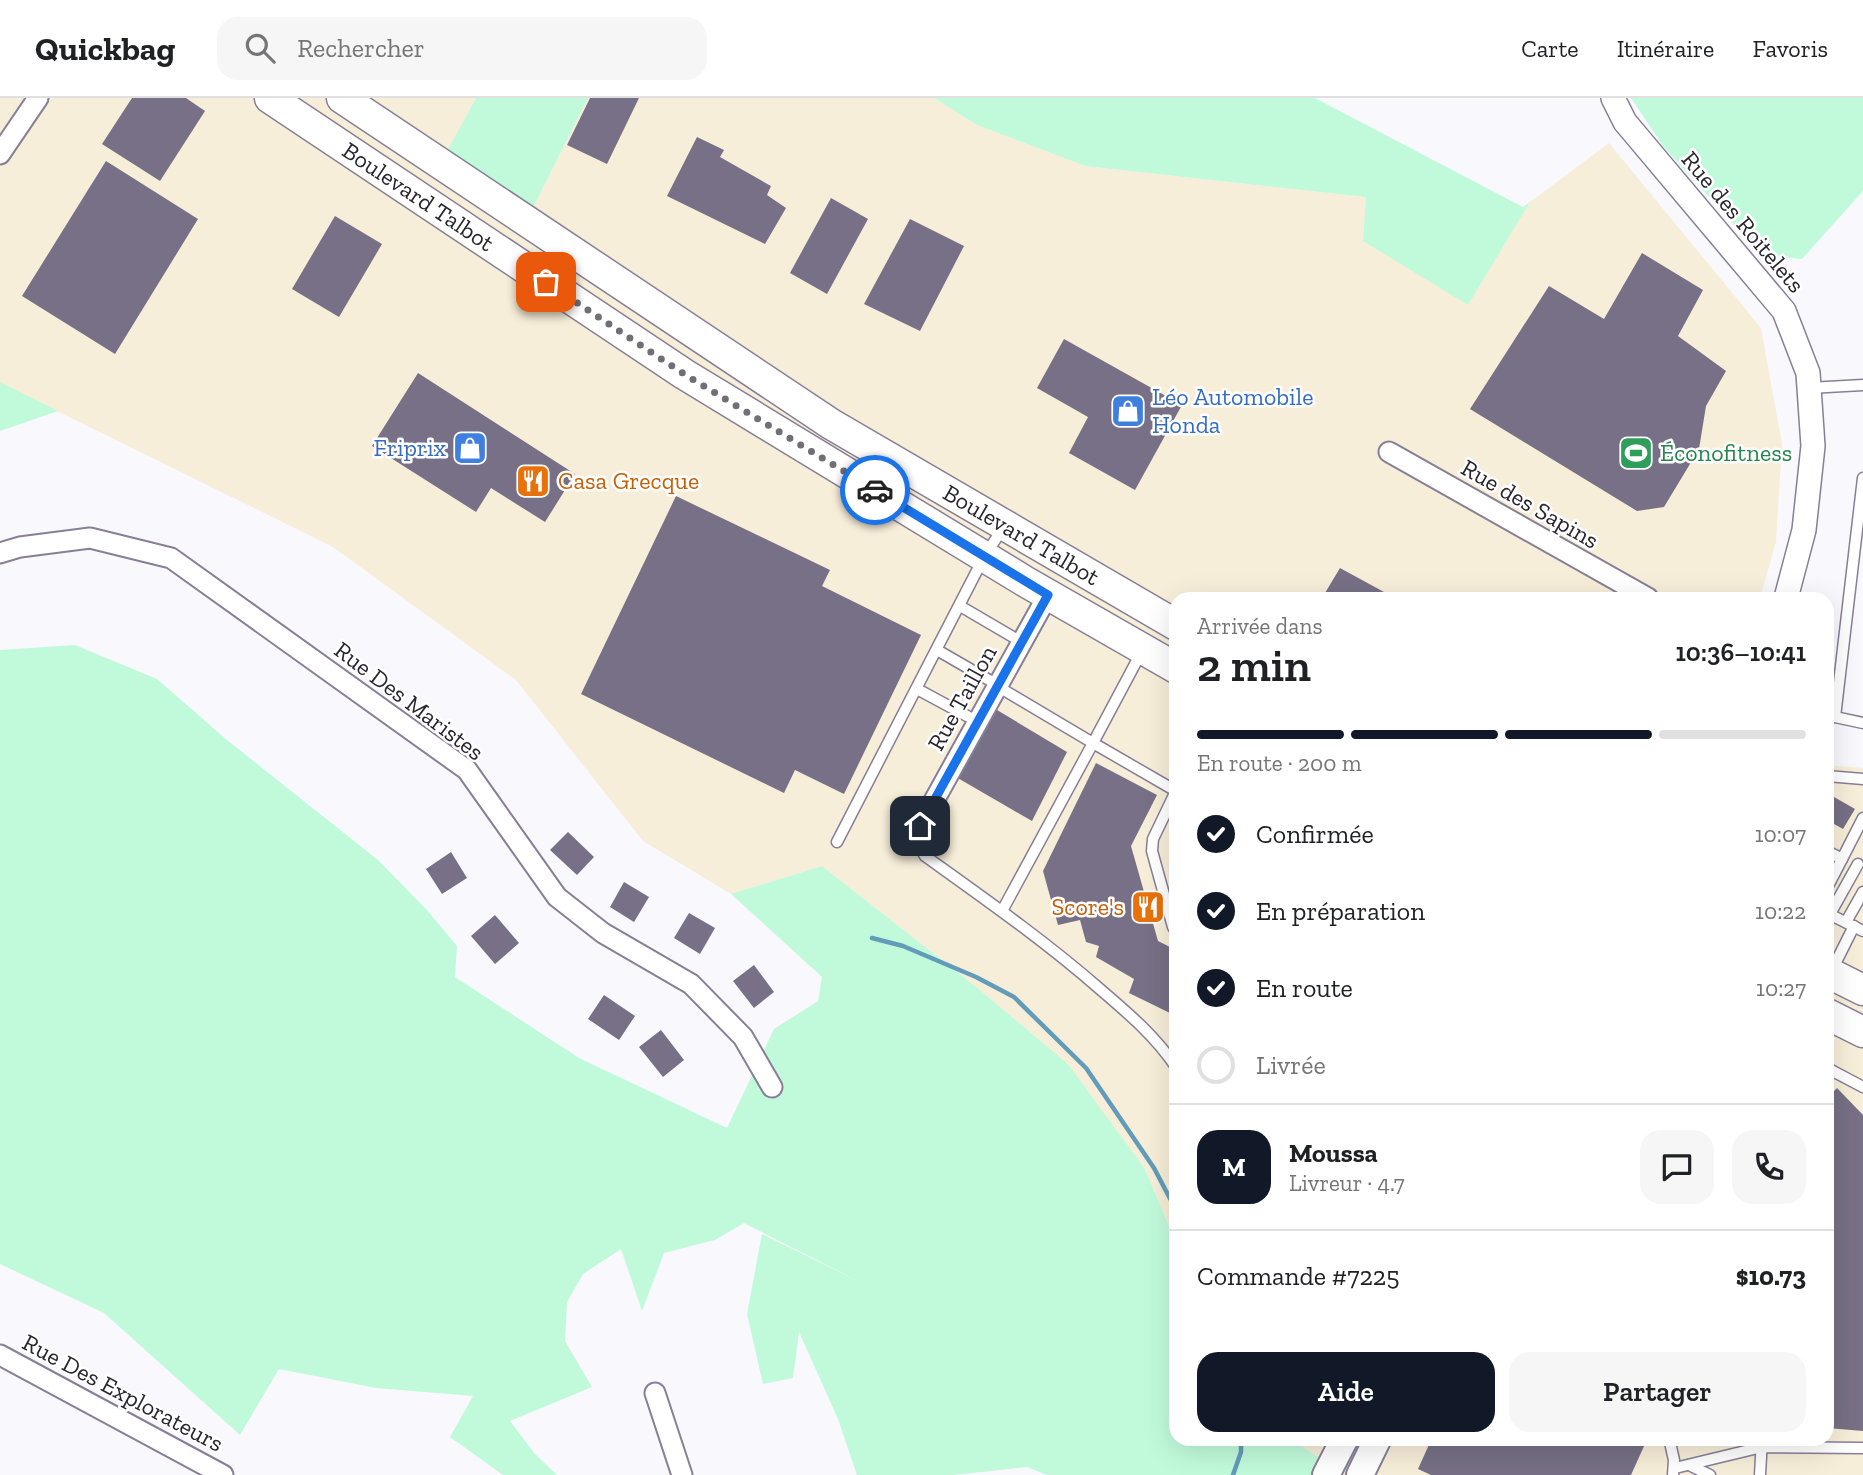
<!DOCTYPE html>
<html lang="fr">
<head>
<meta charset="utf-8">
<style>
  body { margin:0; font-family:"Zilla Slab",serif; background:#f6f6f6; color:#202124; height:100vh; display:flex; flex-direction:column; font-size:26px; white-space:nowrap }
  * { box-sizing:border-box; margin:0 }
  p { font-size:23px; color:#757577 }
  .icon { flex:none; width:38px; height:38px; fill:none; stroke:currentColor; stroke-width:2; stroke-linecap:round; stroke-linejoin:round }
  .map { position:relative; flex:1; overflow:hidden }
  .drawer { position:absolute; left:1169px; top:494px; width:665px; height:854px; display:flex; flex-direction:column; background:#fff; border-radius:21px; box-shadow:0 7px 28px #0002 }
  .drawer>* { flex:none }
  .pin { position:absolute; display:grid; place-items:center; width:60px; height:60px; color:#fff; margin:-30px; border-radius:14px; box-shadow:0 4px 10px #0006 }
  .courier { position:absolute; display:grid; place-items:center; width:70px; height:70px; margin:-35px; border:5px solid #1a73e8; border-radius:50%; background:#fff; color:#222; box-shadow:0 2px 9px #0007 }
  .summary em { font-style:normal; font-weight:600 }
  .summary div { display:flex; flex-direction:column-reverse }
  .summary { display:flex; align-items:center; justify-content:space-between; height:119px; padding:0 28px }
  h1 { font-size:46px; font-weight:600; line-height:52px }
  .bar { display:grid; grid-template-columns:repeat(4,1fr); gap:10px 7px; align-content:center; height:84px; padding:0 28px }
  .bar i { height:9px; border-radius:5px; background:#e0e0e0 }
  .bar .active { background:#111827 }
  .bar p { grid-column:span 4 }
  .line { display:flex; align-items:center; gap:18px; padding:0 28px; border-top:2px solid #e0e0e0 }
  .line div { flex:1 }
  .round { display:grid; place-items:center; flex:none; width:74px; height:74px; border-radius:21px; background:#f6f6f6 }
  ol { padding:0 28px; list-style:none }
  li { display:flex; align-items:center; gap:21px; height:77px }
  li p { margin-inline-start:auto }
  li .icon { padding:7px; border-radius:50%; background:#111827; color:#fff; stroke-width:4 }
  li:last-child { color:#757577 }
  li i { width:38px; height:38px; border:4px solid #e0e0e0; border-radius:50% }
  .primary-button { display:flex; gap:14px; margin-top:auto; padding:14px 28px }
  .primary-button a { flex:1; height:80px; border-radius:21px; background:#111827; color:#fff; font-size:28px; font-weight:600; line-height:80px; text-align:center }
  .primary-button a+a { background:#f6f6f6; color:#202124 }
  header { display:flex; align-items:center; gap:42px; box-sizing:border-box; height:98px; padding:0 35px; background:#fff; border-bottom:2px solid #e0e0e0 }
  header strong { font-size:33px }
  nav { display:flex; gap:38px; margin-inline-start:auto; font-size:24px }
  .search { width:490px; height:63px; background:#f6f6f6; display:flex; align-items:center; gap:18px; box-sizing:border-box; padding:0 24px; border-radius:21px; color:#757577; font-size:26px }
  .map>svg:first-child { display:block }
</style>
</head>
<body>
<header>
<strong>Quickbag</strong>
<div class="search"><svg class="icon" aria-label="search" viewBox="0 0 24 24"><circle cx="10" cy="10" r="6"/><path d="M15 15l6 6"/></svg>Rechercher</div>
<nav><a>Carte</a><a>Itinéraire</a><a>Favoris</a></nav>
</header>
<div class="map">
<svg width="1863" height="1377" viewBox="0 0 1863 1377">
  <rect width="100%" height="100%" fill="#f9f8fd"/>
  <!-- commercial -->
  <g fill="#f7eed9">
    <polygon points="0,0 476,0 442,64 526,124 588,0 934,0 977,27 1085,68 1366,99 1467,206 1530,104 1609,45 1761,230 1782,346 1776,444 1760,500 1176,500 1176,1145 1145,1071 975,888 822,768 731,796 643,743 516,582 333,449 0,285"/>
    <polygon points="1827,667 1863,670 1863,1377 1333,1377 1290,1341 1827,1340"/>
  </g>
  <!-- green -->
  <g fill="#c1fadb">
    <polygon points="476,0 588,0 526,124 441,64"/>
    <polygon points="934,0 1315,0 1523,109 1530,104 1468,207 1363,143 1366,99 1085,68 977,27"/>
    <polygon points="1631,0 1863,0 1863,93 1802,161 1761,157 1663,48"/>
    <polygon points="0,284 58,313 0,333"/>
    <polygon points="75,547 157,581 227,642 378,762 427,812 457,848 455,879 579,960 727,1030 774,931 818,903 822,879 731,796 822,768 975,888 1068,966 1145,1071 1176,1145 1176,1340 1290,1341 1331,1367 1326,1377 1047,1377 1027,1369 954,1377 857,1377 838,1321 799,1234 793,1280 763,1286 747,1216 762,1136 860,1184 744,1125 715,1142 664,1155 642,1213 621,1151 583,1176 567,1204 565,1243 592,1289 510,1323 535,1356 557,1377 503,1377 450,1339 473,1298 376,1290 279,1271 240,1337 104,1215 0,1166 0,552"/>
  </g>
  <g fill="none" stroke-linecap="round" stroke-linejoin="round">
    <!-- stream -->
    <g stroke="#629cb8" stroke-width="4.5">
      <polyline points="872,840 903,848 976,879 1014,899 1086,970 1154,1070 1176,1112"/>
      <polyline points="1233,1377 1241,1354 1241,1340"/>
    </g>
  </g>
  <!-- building -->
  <g fill="#777086">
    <polygon points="132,0 186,0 205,13 160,83 102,46"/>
    <polygon points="590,0 639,0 607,66 567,47"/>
    <polygon points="697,39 724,52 720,59 771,88 767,97 786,110 765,146 667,98"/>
    <polygon points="106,63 198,121 115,256 22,198"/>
    <polygon points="831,100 868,121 827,196 790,175"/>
    <polygon points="335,118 382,146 339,219 292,191"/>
    <polygon points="910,121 964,148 920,233 864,206"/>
    <polygon points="1642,155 1703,192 1678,238 1726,273 1706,308 1699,351 1664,409 1637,413 1470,311 1549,188 1604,221"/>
    <polygon points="1064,241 1182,307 1135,392 1069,355 1088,319 1037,290"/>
    <polygon points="418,275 575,376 545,424 491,390 476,414 372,348"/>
    <polygon points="676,398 830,472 822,488 921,537 844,696 795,672 784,695 581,596"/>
    <polygon points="1340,470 1395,500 1322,500"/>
    <polygon points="992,609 1067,654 1032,723 956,679"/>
    <polygon points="1096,665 1157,697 1131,748 1158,843 1176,852 1176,918 1129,895 1134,881 1096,859 1099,848 1086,844 1080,822 1058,827 1043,773"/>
    <polygon points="1827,695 1855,711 1843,731 1827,722"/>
    <polygon points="568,734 594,759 577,777 550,752"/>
    <polygon points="451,754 467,780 442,796 426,771"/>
    <polygon points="624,784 649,799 634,824 610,809"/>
    <polygon points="689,815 715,830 700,856 674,840"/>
    <polygon points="495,817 519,845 495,866 471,838"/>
    <polygon points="754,867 774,894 754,910 733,883"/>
    <polygon points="604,897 635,918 619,942 588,921"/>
    <polygon points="661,932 684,962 663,979 639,949"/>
    <polygon points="1837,990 1863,1017 1863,1333 1827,1330 1827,1000"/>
    <polygon points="1432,1340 1634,1340 1645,1346 1631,1377 1431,1377 1418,1371"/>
  </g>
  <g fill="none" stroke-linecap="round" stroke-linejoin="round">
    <!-- service casing -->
    <g stroke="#877f96" stroke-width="13">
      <g id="service">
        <polyline points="1809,290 1863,287"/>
        <polyline points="960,508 1013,539"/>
        <polyline points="937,552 989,582"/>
        <polyline points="1142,553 1093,645 1176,693 1153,741 1152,753 1173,829 1176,834"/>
        <polyline points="997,588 1093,645 1002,813"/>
        <polyline points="917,591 969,619"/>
        <polyline points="1827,614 1835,619 1863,625"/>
        <polyline points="1835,619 1863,380"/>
        <polyline points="1827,678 1863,681"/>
        <path d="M920,728c-4,12 -2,19 5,30 60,43 120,85 176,134 28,24 54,46 75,77"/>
        <polyline points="837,744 984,459 1003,430"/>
        <polyline points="1827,753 1842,761 1827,790"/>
        <polyline points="1842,761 1863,720"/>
        <polyline points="1827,815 1863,833"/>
        <polyline points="1830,816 1858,766"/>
        <polyline points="1846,824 1863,794"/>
        <polyline points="1832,872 1854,828"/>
        <polyline points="1827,970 1863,989"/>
        <polyline points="1669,1340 1674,1362 1673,1377"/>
        <polyline points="1689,1367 1710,1377"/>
        <polyline points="1675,1370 1762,1349 1863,1350"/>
        <polyline points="1760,1377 1762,1340"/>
      </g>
    </g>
    <!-- minor casing -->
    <g stroke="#877f96" stroke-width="23">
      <g id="minor">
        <polyline points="0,56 38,0"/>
        <polyline points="1389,354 1648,500"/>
        <polyline points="0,455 20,449 90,440 171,460 467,672 557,799 603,835 691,886 743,939 772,989"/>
        <polyline points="920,728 1048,497"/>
        <polyline points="0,1257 223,1377"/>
        <polyline points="655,1295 682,1377"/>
      </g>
    </g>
    <!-- tertiary casing -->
    <g stroke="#877f96" stroke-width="26">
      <polyline id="tertiary" points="1613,0 1625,24 1784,213 1808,275 1813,348 1804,432 1786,500"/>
    </g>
    <!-- secondary casing -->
    <g stroke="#877f96" stroke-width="30">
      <g id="secondary">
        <polyline points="1326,1377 1345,1340"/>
        <polyline points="1360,1377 1378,1340"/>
      </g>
    </g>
    <!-- primary casing -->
    <g stroke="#877f96" stroke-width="33">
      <g id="primary">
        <path id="s1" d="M270,0l414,276 342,208 150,86"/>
        <path id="s2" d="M342,0l489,326 345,201"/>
        <polyline points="1827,874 1863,892"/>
        <polyline points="1827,916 1863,934"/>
      </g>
    </g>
    <!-- service -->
    <use href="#service" stroke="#fff" stroke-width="10"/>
    <!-- minor -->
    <use href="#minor" stroke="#fff" stroke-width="19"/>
    <!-- tertiary -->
    <use href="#tertiary" stroke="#fff" stroke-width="23"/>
    <!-- secondary -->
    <use href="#secondary" stroke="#fff" stroke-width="26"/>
    <!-- primary -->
    <use href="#primary" stroke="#fff" stroke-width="30"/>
  </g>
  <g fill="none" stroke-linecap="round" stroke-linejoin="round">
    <!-- done -->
    <polyline stroke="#716f76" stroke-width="7" stroke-dasharray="0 12.6" points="546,184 684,276 875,392"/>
    <!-- route -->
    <polyline stroke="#1a73e8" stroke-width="9" points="875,392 1048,497 920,728"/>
  </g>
  <!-- icons -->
  <defs>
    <g id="shop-square" transform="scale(1.75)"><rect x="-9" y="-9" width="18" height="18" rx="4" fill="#3f7fe0" stroke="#fff"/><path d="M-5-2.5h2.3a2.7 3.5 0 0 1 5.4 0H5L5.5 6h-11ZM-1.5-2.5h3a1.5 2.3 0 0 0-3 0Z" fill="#fff"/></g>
    <g id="stadium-square" transform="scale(1.75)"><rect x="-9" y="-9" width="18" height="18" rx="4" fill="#2e9e5b" stroke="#fff"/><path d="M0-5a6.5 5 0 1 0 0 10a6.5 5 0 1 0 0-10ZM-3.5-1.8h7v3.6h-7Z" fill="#fff"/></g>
    <g id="restaurant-square" transform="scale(1.75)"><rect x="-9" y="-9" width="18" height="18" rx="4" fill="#e8710a" stroke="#fff"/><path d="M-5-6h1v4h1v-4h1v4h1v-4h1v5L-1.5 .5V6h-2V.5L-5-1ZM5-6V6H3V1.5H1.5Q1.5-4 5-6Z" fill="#fff"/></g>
  </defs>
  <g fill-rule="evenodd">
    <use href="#shop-square" x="1128" y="313"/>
    <use href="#shop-square" x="470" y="350"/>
    <use href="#stadium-square" x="1636" y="355"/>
    <use href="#restaurant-square" x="533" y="383"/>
    <use href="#restaurant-square" x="1148" y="809"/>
  </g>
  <g text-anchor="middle" stroke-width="5" stroke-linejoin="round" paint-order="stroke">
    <!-- street labels -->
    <g font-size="24" fill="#28252e" stroke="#fff">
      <text dy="8" stroke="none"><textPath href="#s1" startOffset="178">Boulevard Talbot</textPath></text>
      <text transform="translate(1743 124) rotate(50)" y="8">Rue des Roitelets</text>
      <text transform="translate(1530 406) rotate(30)" y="8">Rue des Sapins</text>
      <text dy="8" stroke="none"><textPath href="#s2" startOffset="808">Boulevard Talbot</textPath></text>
      <text transform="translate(962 600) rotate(-61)" y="8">Rue Taillon</text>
      <text transform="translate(409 603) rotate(37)" y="8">Rue Des Maristes</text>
      <text transform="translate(123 1295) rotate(28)" y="8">Rue Des Explorateurs</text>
    </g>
    <!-- shop labels -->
    <g font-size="24" fill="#366cbe" stroke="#fff" text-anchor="start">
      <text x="1152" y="307">Léo Automobile<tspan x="1152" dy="28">Honda</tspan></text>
      <text x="446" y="358" text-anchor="end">Friprix</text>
    </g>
    <!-- leisure labels -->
    <g font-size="24" fill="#27864d" stroke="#fff" text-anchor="start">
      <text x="1660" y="363">Éconofitness</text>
    </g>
    <!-- food labels -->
    <g font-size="24" fill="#c56008" stroke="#fff" text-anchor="start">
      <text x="558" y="391">Casa Grecque</text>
      <text x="1124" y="817" text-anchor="end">Score's</text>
    </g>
  </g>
</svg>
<div class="pin" style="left:546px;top:184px;background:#ea580c"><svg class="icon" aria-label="bag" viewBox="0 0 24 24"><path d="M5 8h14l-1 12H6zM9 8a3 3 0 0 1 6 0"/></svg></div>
<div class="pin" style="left:920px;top:728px;background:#1f2937"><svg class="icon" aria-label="home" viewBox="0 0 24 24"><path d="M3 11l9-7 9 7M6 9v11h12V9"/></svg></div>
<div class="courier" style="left:875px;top:392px"><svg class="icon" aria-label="car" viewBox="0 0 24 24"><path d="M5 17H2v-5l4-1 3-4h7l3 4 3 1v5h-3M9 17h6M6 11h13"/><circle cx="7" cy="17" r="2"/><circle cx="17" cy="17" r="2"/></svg></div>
<section class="drawer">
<div class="summary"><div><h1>2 min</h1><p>Arrivée dans</p></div><em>10:36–10:41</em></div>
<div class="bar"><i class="active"></i><i class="active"></i><i class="active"></i><i></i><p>En route · 200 m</p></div>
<ol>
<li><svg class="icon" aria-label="check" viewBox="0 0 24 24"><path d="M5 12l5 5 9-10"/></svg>Confirmée<p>10:07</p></li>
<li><svg class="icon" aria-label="check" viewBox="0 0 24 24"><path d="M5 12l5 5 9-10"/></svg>En préparation<p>10:22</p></li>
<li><svg class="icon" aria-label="check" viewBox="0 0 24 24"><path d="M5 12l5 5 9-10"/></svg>En route<p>10:27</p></li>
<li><i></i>Livrée</li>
</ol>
<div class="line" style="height:126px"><b class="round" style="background:#111827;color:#fff">M</b><div><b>Moussa</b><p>Livreur · 4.7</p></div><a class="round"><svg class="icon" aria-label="chat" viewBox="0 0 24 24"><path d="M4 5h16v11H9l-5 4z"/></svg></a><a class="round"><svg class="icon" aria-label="phone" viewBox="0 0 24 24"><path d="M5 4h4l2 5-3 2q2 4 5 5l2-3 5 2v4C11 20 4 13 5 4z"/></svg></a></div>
<div class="line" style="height:91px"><div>Commande #7225</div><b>$10.73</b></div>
<div class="primary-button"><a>Aide</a><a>Partager</a></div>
</section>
</div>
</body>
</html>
